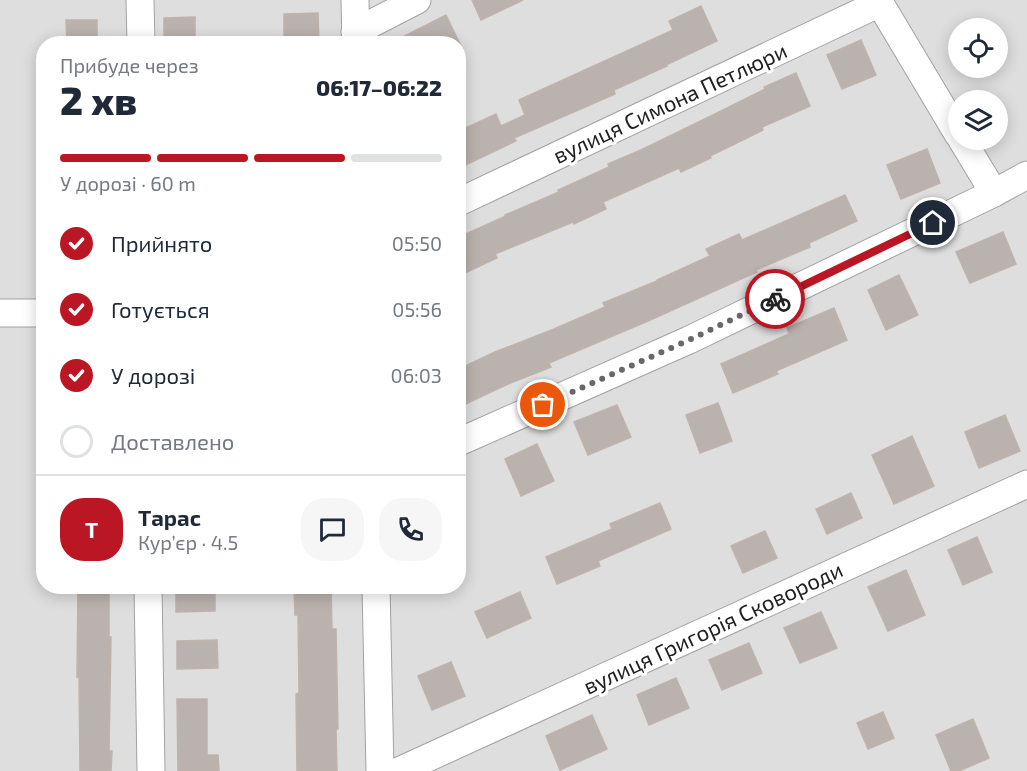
<!DOCTYPE html>
<html lang="uk">
<head>
<meta charset="utf-8">
<style>
  body { margin:0; font-family:"Exo 2",sans-serif; background:#f6f6f7; color:#1f2937; height:100vh; display:flex; flex-direction:column; font-size:22px; white-space:nowrap }
  * { box-sizing:border-box; margin:0 }
  p { font-size:20px; color:#747a83 }
  .icon { flex:none; width:33px; height:33px; fill:none; stroke:currentColor; stroke-width:2; stroke-linecap:round; stroke-linejoin:round }
  .map { position:relative; flex:1; overflow:hidden }
  .panel { position:absolute; left:36px; top:36px; width:430px; height:558px; display:flex; flex-direction:column; background:#fff; border-radius:24px; box-shadow:0 3px 15px #0003 }
  .panel>* { flex:none }
  .controls { position:absolute; left:948px; top:18px; display:grid; gap:12px }
  .controls a { display:grid; place-items:center; width:60px; height:60px; border-radius:50%; background:#fff; box-shadow:0 3px 15px #0003; font-size:30px }
  .pin { position:absolute; display:grid; place-items:center; width:51px; height:51px; color:#fff; margin:-26px; border:3px solid #fff; border-radius:50%; box-shadow:0 2px 6px #0007 }
  .courier { position:absolute; display:grid; place-items:center; width:60px; height:60px; margin:-30px; border:4px solid #bb1623; border-radius:50%; background:#fff; color:#222; box-shadow:0 2px 8px #0007 }
  .summary em { font-style:normal; font-weight:800 }
  .summary div { display:flex; flex-direction:column-reverse }
  .summary { display:flex; align-items:center; justify-content:space-between; height:102px; padding:0 24px }
  h1 { font-size:39px; font-weight:800; line-height:45px }
  .bar { display:grid; grid-template-columns:repeat(4,1fr); gap:9px 6px; align-content:center; height:72px; padding:0 24px }
  .bar i { height:8px; border-radius:4px; background:#e0e1e3 }
  .bar .selected { background:#bb1623 }
  .bar p { grid-column:span 4 }
  .line { display:flex; align-items:center; gap:15px; padding:0 24px; border-top:2px solid #e0e1e3 }
  .line div { flex:1 }
  .round { display:grid; place-items:center; flex:none; width:63px; height:63px; border-radius:24px; background:#f6f6f7 }
  ol { padding:0 24px; list-style:none }
  li { display:flex; align-items:center; gap:18px; height:66px }
  li p { margin-inline-start:auto }
  li .icon { padding:6px; border-radius:50%; background:#bb1623; color:#fff; stroke-width:4 }
  li:last-child { color:#747a83 }
  li i { width:33px; height:33px; border:3px solid #e0e1e3; border-radius:50% }
  .map>svg:first-child { display:block }
</style>
</head>
<body>
<div class="map">
<svg width="1027" height="771" viewBox="0 0 1027 771">
  <rect width="100%" height="100%" fill="#f0ede8"/>
  <!-- residential -->
  <path fill="#dfdede" fill-rule="evenodd" d="M0,0h1027v771h-1027zM958,28h40v40h-40zM44,44h415v542h-415zM958,100h40v40h-40z"/>
  <!-- building -->
  <g fill="#b9b2ae" stroke="#c0b3ac" stroke-width="1.5">
    <polygon points="472,0 523,0 481,20"/>
    <polygon points="701,6 717,41 666,65 667,66 614,90 615,94 514,138 516,141 459,168 459,131 496,114 501,126 525,115 519,100 673,30 669,21"/>
    <polygon points="318,13 319,44 284,44 284,14"/>
    <polygon points="446,15 460,44 389,44"/>
    <polygon points="195,17 195,44 164,44 164,18"/>
    <polygon points="66,20 97,20 97,44 67,44"/>
    <polygon points="861,40 876,75 842,89 827,55"/>
    <polygon points="796,73 810,106 762,127 763,130 710,156 711,158 681,172 679,168 603,202 606,209 574,224 573,222 495,254 497,258 465,273 459,258 459,237 506,216 505,215 559,192 558,190 609,167 608,164 641,150 715,114 765,89 764,87"/>
    <polygon points="927,149 940,183 901,199 887,165"/>
    <polygon points="845,195 857,221 809,243 810,247 756,270 757,272 648,321 549,363 551,367 508,384 459,407 459,369 495,352 554,329 605,307 603,303 657,281 657,280 710,256 706,249 739,234 742,240"/>
    <polygon points="1003,232 1016,264 970,283 956,252"/>
    <polygon points="899,275 918,315 886,330 868,290"/>
    <polygon points="834,308 847,340 776,371 778,374 733,393 721,364 789,334 787,328"/>
    <polygon points="718,403 732,441 700,453 686,415"/>
    <polygon points="617,405 631,437 588,455 574,422"/>
    <polygon points="1005,415 1020,451 979,468 965,432"/>
    <polygon points="912,436 934,486 894,504 872,455"/>
    <polygon points="537,444 554,481 521,496 505,459"/>
    <polygon points="851,493 862,518 827,534 816,509"/>
    <polygon points="660,503 671,529 598,561 600,566 557,584 546,557 612,529 610,524"/>
    <polygon points="765,531 777,558 743,573 731,546"/>
    <polygon points="977,537 992,572 963,585 948,550"/>
    <polygon points="906,570 925,615 888,631 868,587"/>
    <polygon points="78,586 109,586 109,637 111,637 109,751 112,751 111,771 80,771 79,677 77,677"/>
    <polygon points="176,586 215,586 215,611 176,612"/>
    <polygon points="294,586 331,586 332,629 336,629 338,729 336,729 337,771 297,771 296,694 299,693 298,615 295,615"/>
    <polygon points="520,592 531,618 487,638 475,612"/>
    <polygon points="821,612 837,648 800,663 784,628"/>
    <polygon points="217,640 218,668 177,669 177,641"/>
    <polygon points="749,643 762,673 722,690 709,660"/>
    <polygon points="451,662 465,696 432,710 418,676"/>
    <polygon points="676,678 689,708 649,725 637,695"/>
    <polygon points="177,699 207,699 207,755 218,755 219,771 178,771"/>
    <polygon points="883,712 894,738 868,749 857,723"/>
    <polygon points="592,715 607,749 560,770 546,736"/>
    <polygon points="973,719 989,758 959,771 951,771 936,735"/>
  </g>
  <g fill="none" stroke-linecap="round" stroke-linejoin="round">
    <!-- minor casing -->
    <g stroke="#a2a2a2" stroke-width="29">
      <g id="minor">
        <polyline points="140,0 141,44"/>
        <polyline points="355,0 356,44"/>
        <polyline points="878,0 958,134"/>
        <polyline points="355,32 417,0"/>
        <polyline points="962,140 994,193"/>
        <polyline points="459,202 880,3"/>
        <polyline points="0,313 44,313"/>
        <polyline points="459,442 689,340 994,193 1027,175"/>
        <polyline points="148,586 151,771"/>
        <polyline points="376,586 380,771"/>
        <polyline points="399,771 1027,484"/>
      </g>
    </g>
    <!-- minor -->
    <use href="#minor" stroke="#fff" stroke-width="27"/>
  </g>
  <g fill="none" stroke-linecap="round" stroke-linejoin="round">
    <!-- done -->
    <polyline stroke="#696867" stroke-width="6" stroke-dasharray="0 10.8" points="543,405 689,340 775,299"/>
    <!-- route -->
    <polyline stroke="#bb1623" stroke-width="8" points="775,299 933,223"/>
  </g>
  <g text-anchor="middle" stroke-width="6" stroke-linejoin="round" paint-order="stroke">
    <!-- street labels -->
    <g font-size="22" fill="#212121" stroke="#fff">
      <text transform="translate(670 103) rotate(-25)" y="8">вулиця Симона Петлюри</text>
      <text transform="translate(713 628) rotate(-25)" y="8">вулиця Григорія Сковороди</text>
    </g>
  </g>
</svg>
<div class="controls">
<a><svg class="icon" aria-label="locate" viewBox="0 0 24 24"><circle cx="12" cy="12" r="6"/><path d="M12 2v4M12 18v4M2 12h4M18 12h4"/></svg></a>
<a><svg class="icon" aria-label="layers" viewBox="0 0 24 24"><path d="M12 4l9 5-9 5-9-5zM3 14l9 5 9-5"/></svg></a>
</div>
<div class="pin" style="left:543px;top:405px;background:#ea580c"><svg class="icon" aria-label="bag" viewBox="0 0 24 24"><path d="M5 8h14l-1 12H6zM9 8a3 3 0 0 1 6 0"/></svg></div>
<div class="pin" style="left:933px;top:223px;background:#1f2937"><svg class="icon" aria-label="home" viewBox="0 0 24 24"><path d="M3 11l9-7 9 7M6 9v11h12V9"/></svg></div>
<div class="courier" style="left:775px;top:299px"><svg class="icon" aria-label="bike" viewBox="0 0 24 24"><circle cx="6" cy="16" r="4"/><circle cx="18" cy="16" r="4"/><path d="M6 16l4-8h5l3 8M10 8l3 8H6M13 5h3"/></svg></div>
<section class="panel">
<div class="summary"><div><h1>2 хв</h1><p>Прибуде через</p></div><em>06:17–06:22</em></div>
<div class="bar"><i class="selected"></i><i class="selected"></i><i class="selected"></i><i></i><p>У дорозі · 60 m</p></div>
<ol>
<li><svg class="icon" aria-label="check" viewBox="0 0 24 24"><path d="M5 12l5 5 9-10"/></svg>Прийнято<p>05:50</p></li>
<li><svg class="icon" aria-label="check" viewBox="0 0 24 24"><path d="M5 12l5 5 9-10"/></svg>Готується<p>05:56</p></li>
<li><svg class="icon" aria-label="check" viewBox="0 0 24 24"><path d="M5 12l5 5 9-10"/></svg>У дорозі<p>06:03</p></li>
<li><i></i>Доставлено</li>
</ol>
<div class="line" style="height:108px"><b class="round" style="background:#bb1623;color:#fff">Т</b><div><b>Тарас</b><p>Кур’єр · 4.5</p></div><a class="round"><svg class="icon" aria-label="chat" viewBox="0 0 24 24"><path d="M4 5h16v11H9l-5 4z"/></svg></a><a class="round"><svg class="icon" aria-label="phone" viewBox="0 0 24 24"><path d="M5 4h4l2 5-3 2q2 4 5 5l2-3 5 2v4C11 20 4 13 5 4z"/></svg></a></div>
</section>
</div>
</body>
</html>
